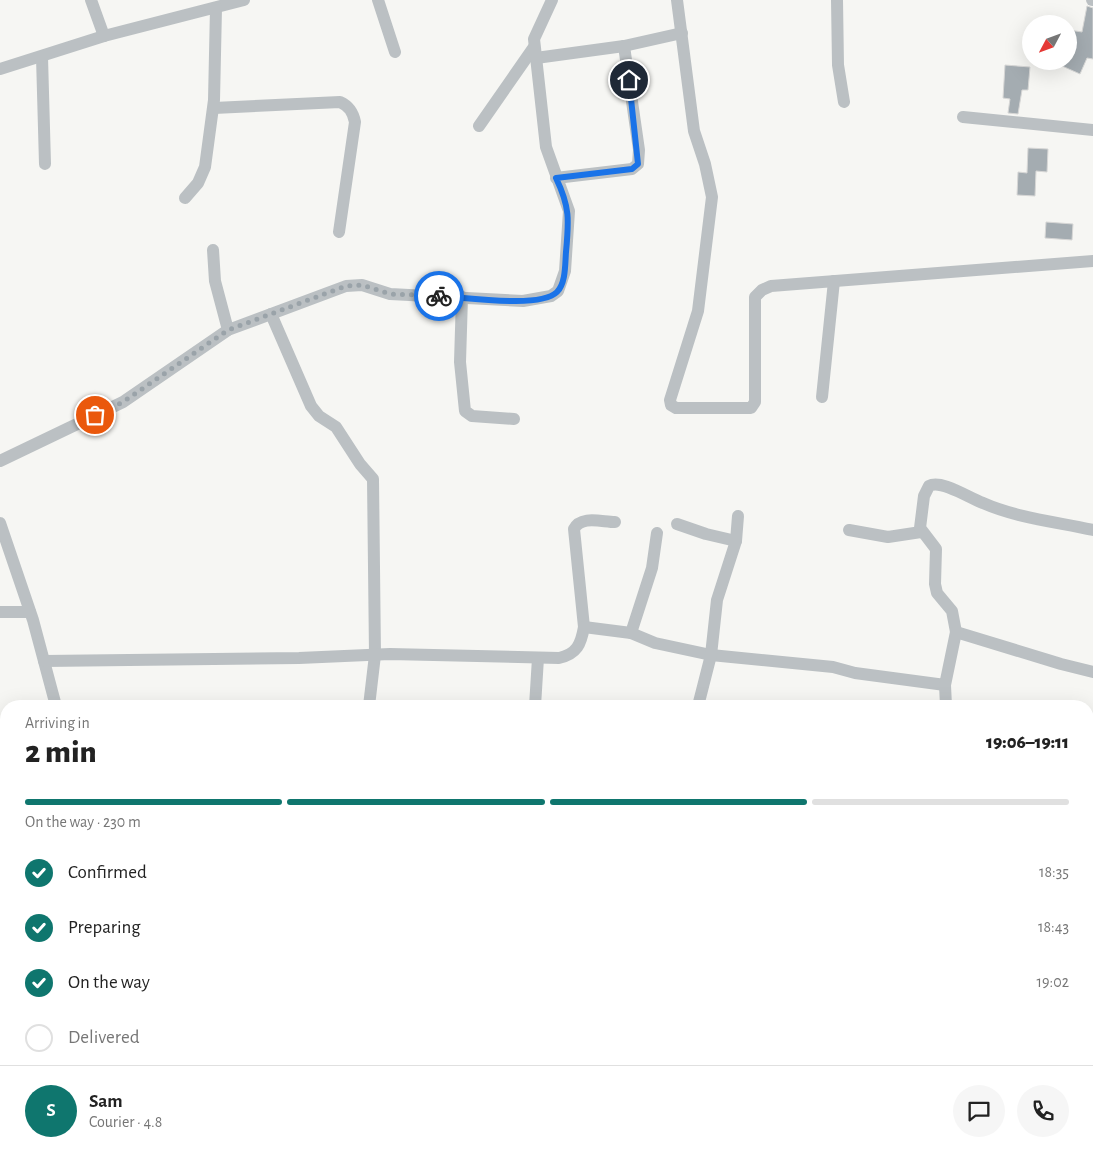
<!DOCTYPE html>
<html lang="en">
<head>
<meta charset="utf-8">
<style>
  body { margin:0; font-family:"Alegreya Sans",sans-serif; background:#f6f6f6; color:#222; height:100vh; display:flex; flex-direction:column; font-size:19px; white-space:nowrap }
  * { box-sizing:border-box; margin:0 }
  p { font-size:16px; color:#767676 }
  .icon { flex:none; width:28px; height:28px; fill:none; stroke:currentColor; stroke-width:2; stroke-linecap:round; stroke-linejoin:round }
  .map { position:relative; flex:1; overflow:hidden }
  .drawer { position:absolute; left:0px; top:700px; width:1094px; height:465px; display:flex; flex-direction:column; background:#fff; border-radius:20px 20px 0 0; box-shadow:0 5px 20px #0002 }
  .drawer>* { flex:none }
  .needle { width:32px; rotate:229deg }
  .fabs { position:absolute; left:1022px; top:15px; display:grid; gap:10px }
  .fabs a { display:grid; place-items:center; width:55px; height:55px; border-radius:50%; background:#fff; box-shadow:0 5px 20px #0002; font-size:25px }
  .pin { position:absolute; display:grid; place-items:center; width:42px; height:42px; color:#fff; margin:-21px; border:2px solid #fff; border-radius:50%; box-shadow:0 1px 5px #0007 }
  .courier { position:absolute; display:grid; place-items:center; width:50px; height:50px; margin:-25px; border:4px solid #1a73e8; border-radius:50%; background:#fff; color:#222; box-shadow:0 1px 6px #0007 }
  .summary em { font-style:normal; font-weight:800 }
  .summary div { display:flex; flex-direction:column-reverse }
  .summary { display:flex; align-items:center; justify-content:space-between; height:85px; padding:0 25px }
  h1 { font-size:32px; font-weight:800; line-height:38px }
  .bar { display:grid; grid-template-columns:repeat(4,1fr); gap:8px 5px; align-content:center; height:60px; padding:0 25px }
  .bar i { height:6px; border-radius:4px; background:#e0e0e0 }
  .bar .active { background:#0f766e }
  .bar p { grid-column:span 4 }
  .line { display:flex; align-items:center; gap:12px; padding:0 25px; border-top:1px solid #e0e0e0 }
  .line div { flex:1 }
  .round { display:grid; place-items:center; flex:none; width:52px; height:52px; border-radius:26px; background:#f6f6f6 }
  ol { padding:0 25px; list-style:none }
  li { display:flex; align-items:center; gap:15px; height:55px }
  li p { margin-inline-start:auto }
  li .icon { padding:5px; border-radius:50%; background:#0f766e; color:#fff; stroke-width:4 }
  li:last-child { color:#767676 }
  li i { width:28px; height:28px; border:2px solid #e0e0e0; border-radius:50% }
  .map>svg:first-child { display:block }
</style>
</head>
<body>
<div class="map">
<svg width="1093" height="1165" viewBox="0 0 1093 1165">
  <rect width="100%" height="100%" fill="#f6f6f3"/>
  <!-- building -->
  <g fill="#a4acb1" stroke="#d7d7d6">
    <polygon points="1087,6 1093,8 1093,59 1087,58 1080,74 1051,61 1069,61 1069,30 1082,32"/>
    <polygon points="1005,65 1030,67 1028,90 1022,90 1018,114 1008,113 1010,99 1003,98"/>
    <polygon points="1028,148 1048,149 1047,172 1036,171 1035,196 1017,195 1018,172 1027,173"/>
    <polygon points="1046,222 1073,224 1072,240 1045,238"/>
  </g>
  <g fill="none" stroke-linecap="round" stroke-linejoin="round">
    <!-- lane -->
    <polyline stroke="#bbc0c3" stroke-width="6" points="14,1165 24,1159"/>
    <!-- street -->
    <g stroke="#bbc0c3" stroke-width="12">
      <polyline points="91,0 104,36"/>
      <polyline points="378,0 395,52"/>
      <polyline points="677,0 694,131 705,164 712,197 698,311 670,400 671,405 676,408 751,408 755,402 755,297 762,290 771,286 1093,261"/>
      <polyline points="837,0 838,65 844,102"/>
      <polyline points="1092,0 1093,0"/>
      <polyline points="42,57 45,164"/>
      <polyline points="536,58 624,46 682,33"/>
      <polyline points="0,69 104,36 244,0"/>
      <path d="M214,108l126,-6c9,4 13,10 15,20l-16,110"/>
      <polyline points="963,117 1093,130"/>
      <polyline points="479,126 534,47"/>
      <polyline points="556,178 632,169 638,164 639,150 624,46"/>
      <polyline points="185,198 198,183 205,167 214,100 216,8"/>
      <polyline points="213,250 215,281 228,330"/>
      <polyline points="462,297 460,362 465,411 472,416 514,419"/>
      <polyline points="271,314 311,406 319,416 336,427 360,464 373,479 375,655 369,706"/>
      <polyline points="822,397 834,281"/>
      <polyline points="0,461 123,402 228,330 346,286 362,285 390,294 523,301 551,296 558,291 565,271 569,211 546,147 534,39 552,0"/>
      <polyline points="0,523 33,620 56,706"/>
      <polyline points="677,524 706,534 736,541"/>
      <polyline points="849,530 888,537 921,532"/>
      <polyline points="0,612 30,612"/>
      <path d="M584,627l-10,-98c7,-14 28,-7 41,-7"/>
      <path d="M956,632l-4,-21 -15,-18 -2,-9 1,-35 -16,-21 4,-32 5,-10c12,-7 40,12 54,17 34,15 74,19 110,27"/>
      <polyline points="631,633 652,568 657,533"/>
      <path d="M44,661l255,-3 91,-4 169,4c18,-4 22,-14 25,-31l47,6 24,10 56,12 122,12 22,6 90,12 11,-53 105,32 32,8"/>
      <polyline points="945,685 946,706"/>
      <polyline points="535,706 538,658"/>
      <polyline points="698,706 711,655 717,600 736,541 738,516"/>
      <polyline points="0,759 6,759"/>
      <polyline points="0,852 6,849"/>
      <polyline points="1088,853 1093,852"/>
      <polyline points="0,1007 6,1003"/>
      <polyline points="1088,1009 1093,1009"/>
      <polyline points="99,1159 100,1165"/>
      <polyline points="794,1159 809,1165"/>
      <polyline points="1072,1159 1085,1165"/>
      <polyline points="414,1165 415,1159"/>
      <polyline points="707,1165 710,1159"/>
    </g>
  </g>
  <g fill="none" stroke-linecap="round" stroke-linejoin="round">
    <!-- done -->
    <polyline stroke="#9aa3a9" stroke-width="5" stroke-dasharray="0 9" points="95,415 123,402 228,330 346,286 362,285 390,294 439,296"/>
    <!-- route -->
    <path stroke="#1a73e8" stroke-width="6" d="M439,296c25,1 101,13 118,-4 9,-9 8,-28 9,-40 3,-32 4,-45 -10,-74l76,-9 6,-5 -9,-84"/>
  </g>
</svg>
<div class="fabs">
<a><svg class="needle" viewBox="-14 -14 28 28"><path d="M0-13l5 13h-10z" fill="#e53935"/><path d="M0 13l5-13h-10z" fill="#767676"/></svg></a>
</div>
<div class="pin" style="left:95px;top:415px;background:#ea580c"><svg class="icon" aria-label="bag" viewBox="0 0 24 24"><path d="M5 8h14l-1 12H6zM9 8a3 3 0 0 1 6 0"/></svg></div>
<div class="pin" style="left:629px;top:80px;background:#1f2937"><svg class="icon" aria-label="home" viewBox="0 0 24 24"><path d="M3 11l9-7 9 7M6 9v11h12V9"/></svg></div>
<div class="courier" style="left:439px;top:296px"><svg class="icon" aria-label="bike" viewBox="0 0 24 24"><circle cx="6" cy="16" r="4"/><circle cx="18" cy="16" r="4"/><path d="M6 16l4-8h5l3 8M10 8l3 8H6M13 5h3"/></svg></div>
<section class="drawer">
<div class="summary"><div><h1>2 min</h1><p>Arriving in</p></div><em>19:06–19:11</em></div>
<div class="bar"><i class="active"></i><i class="active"></i><i class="active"></i><i></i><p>On the way · 230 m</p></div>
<ol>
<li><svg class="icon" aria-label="check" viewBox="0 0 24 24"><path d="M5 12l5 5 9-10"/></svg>Confirmed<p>18:35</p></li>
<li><svg class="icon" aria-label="check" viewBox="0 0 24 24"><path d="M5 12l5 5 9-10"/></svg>Preparing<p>18:43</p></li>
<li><svg class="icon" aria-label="check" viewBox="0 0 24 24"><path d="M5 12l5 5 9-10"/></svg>On the way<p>19:02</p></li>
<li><i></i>Delivered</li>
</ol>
<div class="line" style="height:90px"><b class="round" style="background:#0f766e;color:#fff">S</b><div><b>Sam</b><p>Courier · 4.8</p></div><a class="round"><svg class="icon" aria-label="chat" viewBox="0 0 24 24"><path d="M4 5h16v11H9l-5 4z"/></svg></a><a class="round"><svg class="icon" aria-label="phone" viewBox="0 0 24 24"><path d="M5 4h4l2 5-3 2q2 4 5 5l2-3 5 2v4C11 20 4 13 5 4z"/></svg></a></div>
</section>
</div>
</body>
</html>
